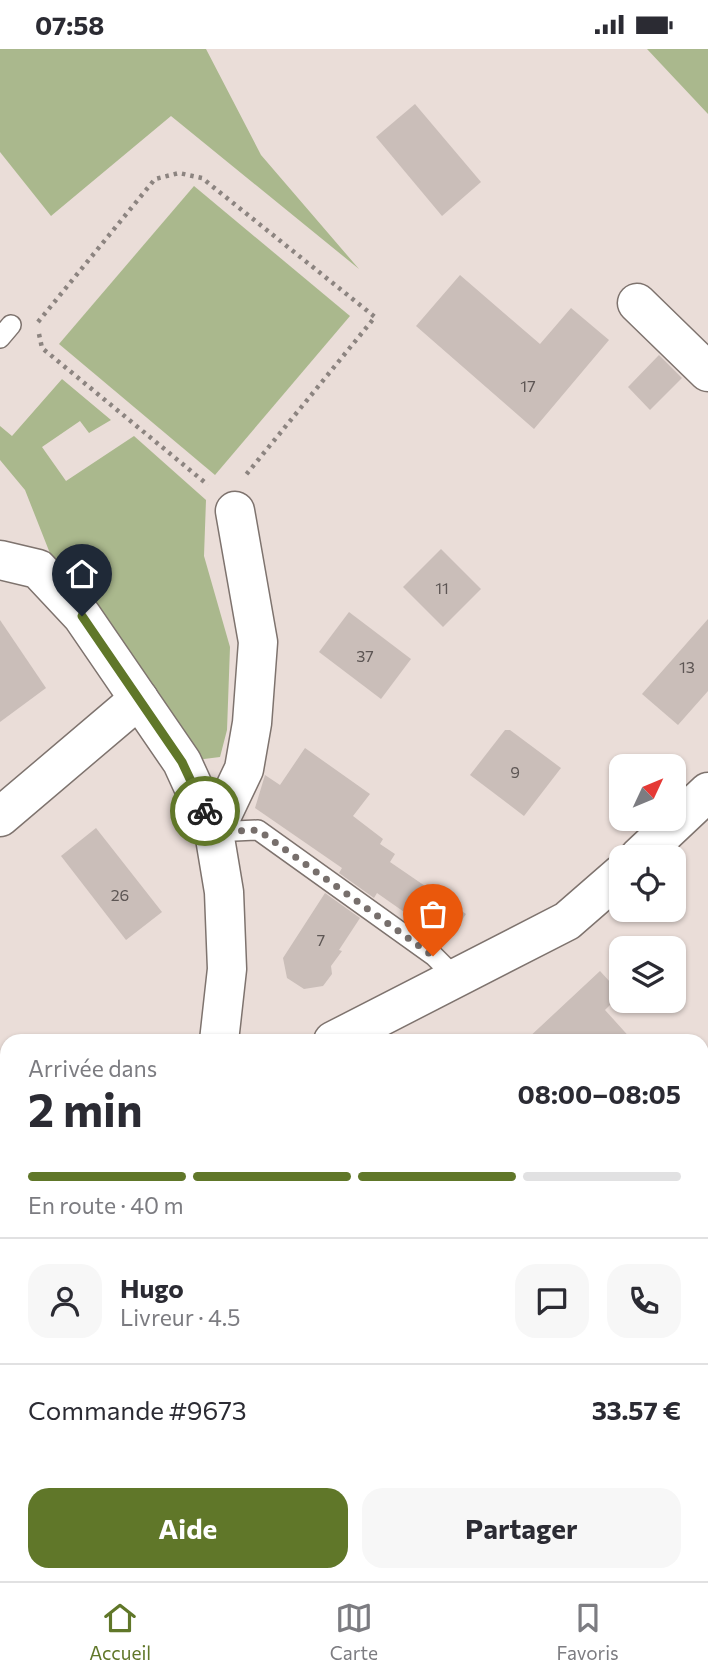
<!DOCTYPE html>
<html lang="fr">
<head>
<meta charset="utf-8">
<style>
  body { margin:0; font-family:Commissioner,sans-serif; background:#f7f7f7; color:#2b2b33; height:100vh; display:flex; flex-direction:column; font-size:26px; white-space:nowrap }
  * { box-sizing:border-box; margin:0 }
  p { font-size:23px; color:#7c7c81 }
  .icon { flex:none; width:38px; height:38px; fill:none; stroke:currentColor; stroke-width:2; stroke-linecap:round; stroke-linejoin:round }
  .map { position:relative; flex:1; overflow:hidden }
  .details { position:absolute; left:0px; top:985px; width:709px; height:548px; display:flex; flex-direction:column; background:#fff; border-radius:21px 21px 0 0; box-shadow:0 2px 5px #0004 }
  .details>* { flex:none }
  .needle { width:46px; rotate:46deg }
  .buttons { position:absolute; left:609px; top:705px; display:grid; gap:14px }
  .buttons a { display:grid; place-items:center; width:77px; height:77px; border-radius:14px; background:#fff; box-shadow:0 2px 5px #0004; font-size:35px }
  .pin { position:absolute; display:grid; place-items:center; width:60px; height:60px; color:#fff; margin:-72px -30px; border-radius:50% 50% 50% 0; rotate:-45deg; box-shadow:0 0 7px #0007 }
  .pin .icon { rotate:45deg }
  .courier { position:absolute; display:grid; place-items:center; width:70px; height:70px; margin:-35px; border:5px solid #607729; border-radius:50%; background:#fff; color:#222; box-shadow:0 2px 9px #0007 }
  .overview em { font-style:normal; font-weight:700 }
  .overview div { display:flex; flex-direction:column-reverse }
  .overview { display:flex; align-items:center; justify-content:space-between; height:119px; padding:0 28px }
  h1 { font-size:46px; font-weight:700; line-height:52px }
  .bar { display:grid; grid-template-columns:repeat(4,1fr); gap:10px 7px; align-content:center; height:84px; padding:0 28px }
  .bar i { height:9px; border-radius:5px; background:#e1e1e2 }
  .bar .selected { background:#607729 }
  .bar p { grid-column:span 4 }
  .line { display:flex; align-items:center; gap:18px; padding:0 28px; border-top:2px solid #e1e1e2 }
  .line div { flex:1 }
  .round { display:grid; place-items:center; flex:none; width:74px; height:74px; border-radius:21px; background:#f7f7f7 }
  .action { display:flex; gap:14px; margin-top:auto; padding:14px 28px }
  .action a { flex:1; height:80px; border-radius:21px; background:#607729; color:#fff; font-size:28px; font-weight:700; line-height:80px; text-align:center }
  .action a+a { background:#f7f7f7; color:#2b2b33 }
  .status { display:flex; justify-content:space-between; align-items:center; height:49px; padding:0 35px; background:#fff; direction:ltr }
  .status svg { height:19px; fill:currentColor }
  .menu { display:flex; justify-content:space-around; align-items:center; height:98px; border-top:2px solid #e1e1e2; background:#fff; font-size:19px; color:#7c7c81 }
  .menu a { display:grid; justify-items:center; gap:4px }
  .menu .selected { color:#607729 }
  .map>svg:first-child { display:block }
</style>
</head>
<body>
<div class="status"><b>07:58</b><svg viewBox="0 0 49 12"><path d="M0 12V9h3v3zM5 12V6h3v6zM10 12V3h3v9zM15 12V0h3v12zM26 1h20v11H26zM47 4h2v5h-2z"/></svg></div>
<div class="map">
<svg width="708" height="1532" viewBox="0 0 708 1532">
  <rect width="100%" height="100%" fill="#eaddd8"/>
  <!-- education -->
  <polygon fill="#e6cfda" points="7,1309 7,1526 122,1526 124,1532 0,1532 0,1312"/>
  <!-- green -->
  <g fill="#aab88d">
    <polygon points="0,0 206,0 261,106 359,220 171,67 51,167 0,103"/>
    <polygon points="647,0 708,0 708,65"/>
    <polygon points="194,137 350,267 215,426 59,295"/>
    <polygon points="62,330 111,371 89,384 80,372 42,398 66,432 134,387 206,451 204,507 230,598 227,681 220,708 196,711 53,512 25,441 0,411 0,377 12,387"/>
  </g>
  <!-- building -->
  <g fill="#cabeb9">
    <polygon points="415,55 481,133 442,167 376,88"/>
    <polygon points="460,226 540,295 571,259 609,291 534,380 416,277"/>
    <polygon points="659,306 682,329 650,361 628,338"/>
    <polygon points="441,500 481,540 443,578 403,538"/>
    <polygon points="349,563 411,610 381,650 319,603"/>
    <polygon points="708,570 708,642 678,676 642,645"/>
    <polygon points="0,571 46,639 0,673"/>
    <polygon points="505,681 510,681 561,719 524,767 470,726"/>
    <polygon points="305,699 370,745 353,767 383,790 380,795 395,805 390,813 466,865 447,893 377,844 374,849 339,824 342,819 255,759 265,726 280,736"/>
    <polygon points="96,779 162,863 126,891 61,807"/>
    <polygon points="325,844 360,869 339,901 342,902 331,917 332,925 323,937 304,940 287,929 283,909"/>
    <polygon points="600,922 621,945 605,961 633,992 525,992"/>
  </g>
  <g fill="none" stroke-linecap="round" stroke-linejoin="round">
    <!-- service casing -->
    <g stroke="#7e736e" stroke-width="22">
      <g id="service">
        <polyline points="0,289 11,276"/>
        <polyline points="214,783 258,781 434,907 456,929"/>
      </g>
    </g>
    <!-- minor casing -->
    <g stroke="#7e736e" stroke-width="41">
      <g id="minor">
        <polyline points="637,254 708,323"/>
        <polyline points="0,511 38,520 82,567 182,713 214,783 224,843 227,920 219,992"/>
        <polyline points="0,768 139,650"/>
        <polyline points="214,783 244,720 252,674 258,593 235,462"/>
        <polyline points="639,808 708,743"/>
        <polyline points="333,992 567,872 621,825"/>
        <polyline points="0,1254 7,1251"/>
        <polyline points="702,1362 708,1355"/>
        <polyline points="334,1526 337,1532"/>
        <polyline points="509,1532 516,1526"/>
      </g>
    </g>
    <!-- path -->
    <g stroke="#8c8480" stroke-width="4.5" stroke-dasharray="3.5 5" stroke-linecap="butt">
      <polyline points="38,273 155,130 179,124 202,129 375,268 245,427"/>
      <polyline points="39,285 42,299 208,436"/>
      <polyline points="132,1526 135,1532"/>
    </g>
    <!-- service -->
    <use href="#service" stroke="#fff" stroke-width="19"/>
    <!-- minor -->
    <use href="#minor" stroke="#fff" stroke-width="38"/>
  </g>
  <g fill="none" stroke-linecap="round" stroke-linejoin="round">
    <!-- done -->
    <polyline stroke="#776f6c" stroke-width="7" stroke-dasharray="0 12.6" points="205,762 214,783 258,781 433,907"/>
    <!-- route -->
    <polyline stroke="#607729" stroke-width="9" points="82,567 182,713 205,762"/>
  </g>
  <g text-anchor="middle" stroke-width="7" stroke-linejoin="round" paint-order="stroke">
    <!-- number labels -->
    <g font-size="16" fill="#5d5654">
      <text x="528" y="343">17</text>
      <text x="442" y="545">11</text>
      <text x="365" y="613">37</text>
      <text x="687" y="624">13</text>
      <text x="515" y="729">9</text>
      <text x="120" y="852">26</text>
      <text x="321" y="897">7</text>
    </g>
  </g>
</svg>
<div class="buttons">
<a><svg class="needle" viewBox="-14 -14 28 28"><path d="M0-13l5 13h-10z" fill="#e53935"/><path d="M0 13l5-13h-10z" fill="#7c7c81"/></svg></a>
<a><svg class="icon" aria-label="locate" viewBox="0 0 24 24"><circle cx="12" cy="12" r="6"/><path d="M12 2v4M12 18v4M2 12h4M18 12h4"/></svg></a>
<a><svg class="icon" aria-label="layers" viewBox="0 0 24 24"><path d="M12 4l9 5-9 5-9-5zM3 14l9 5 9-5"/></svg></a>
</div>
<div class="pin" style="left:433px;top:907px;background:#ea580c"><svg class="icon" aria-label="bag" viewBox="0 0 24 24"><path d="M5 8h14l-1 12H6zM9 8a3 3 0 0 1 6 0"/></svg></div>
<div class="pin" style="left:82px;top:567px;background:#1f2937"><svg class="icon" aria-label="home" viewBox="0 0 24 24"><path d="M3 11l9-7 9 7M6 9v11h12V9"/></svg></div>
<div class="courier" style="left:205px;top:762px"><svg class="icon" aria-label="bike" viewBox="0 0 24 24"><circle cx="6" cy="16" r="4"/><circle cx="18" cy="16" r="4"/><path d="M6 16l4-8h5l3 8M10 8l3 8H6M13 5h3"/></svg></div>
<section class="details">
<div class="overview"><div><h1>2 min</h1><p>Arrivée dans</p></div><em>08:00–08:05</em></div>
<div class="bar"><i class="selected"></i><i class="selected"></i><i class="selected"></i><i></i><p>En route · 40 m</p></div>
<div class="line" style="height:126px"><a class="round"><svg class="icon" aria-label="person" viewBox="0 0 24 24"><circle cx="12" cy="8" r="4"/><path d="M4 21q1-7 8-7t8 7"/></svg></a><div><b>Hugo</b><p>Livreur · 4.5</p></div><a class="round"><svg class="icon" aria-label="chat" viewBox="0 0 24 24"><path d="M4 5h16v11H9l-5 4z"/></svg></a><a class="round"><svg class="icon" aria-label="phone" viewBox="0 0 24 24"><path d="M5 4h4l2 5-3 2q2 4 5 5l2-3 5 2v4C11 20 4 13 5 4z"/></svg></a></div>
<div class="line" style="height:91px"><div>Commande #9673</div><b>33.57 €</b></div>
<div class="action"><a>Aide</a><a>Partager</a></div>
</section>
</div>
<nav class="menu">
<a class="selected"><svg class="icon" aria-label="home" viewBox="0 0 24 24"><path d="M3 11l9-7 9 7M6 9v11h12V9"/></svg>Accueil</a>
<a><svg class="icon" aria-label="map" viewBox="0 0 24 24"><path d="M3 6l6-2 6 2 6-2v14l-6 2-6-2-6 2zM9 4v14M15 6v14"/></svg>Carte</a>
<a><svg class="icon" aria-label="saved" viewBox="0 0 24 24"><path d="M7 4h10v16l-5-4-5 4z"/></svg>Favoris</a>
</nav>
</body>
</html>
